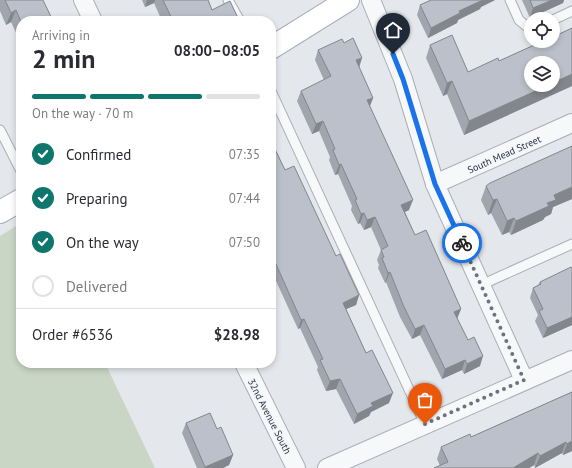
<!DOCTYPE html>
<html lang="en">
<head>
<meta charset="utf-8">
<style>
  body { margin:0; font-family:"PT Sans",sans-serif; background:#f7f7f7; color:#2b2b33; height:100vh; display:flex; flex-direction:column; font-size:15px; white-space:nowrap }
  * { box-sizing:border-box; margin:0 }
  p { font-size:13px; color:#7c7c81 }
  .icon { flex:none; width:22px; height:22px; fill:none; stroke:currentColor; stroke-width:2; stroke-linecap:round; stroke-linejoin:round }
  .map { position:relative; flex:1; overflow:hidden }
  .side { position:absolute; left:16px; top:16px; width:260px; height:352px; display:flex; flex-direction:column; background:#fff; border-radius:16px; box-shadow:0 2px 6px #0003 }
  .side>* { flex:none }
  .buttons { position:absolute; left:524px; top:12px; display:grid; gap:8px }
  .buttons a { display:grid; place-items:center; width:36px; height:36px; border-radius:50%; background:#fff; box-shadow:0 2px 6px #0003; font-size:20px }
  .pin { position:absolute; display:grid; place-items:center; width:34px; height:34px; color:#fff; margin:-41px -17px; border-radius:50% 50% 50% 0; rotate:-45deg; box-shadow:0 0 4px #0007 }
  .pin .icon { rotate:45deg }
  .courier { position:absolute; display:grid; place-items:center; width:40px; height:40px; margin:-20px; border:3px solid #1a73e8; border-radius:50%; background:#fff; color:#222; box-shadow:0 1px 5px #0007 }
  .head em { font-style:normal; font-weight:700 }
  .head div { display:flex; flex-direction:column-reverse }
  .head { display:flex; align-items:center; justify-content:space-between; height:68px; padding:0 16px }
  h1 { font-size:26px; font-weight:700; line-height:30px }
  .bar { display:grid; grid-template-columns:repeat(4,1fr); gap:6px 4px; align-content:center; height:48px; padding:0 16px }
  .bar i { height:5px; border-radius:3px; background:#e1e1e2 }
  .bar .on { background:#0f766e }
  .bar p { grid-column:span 4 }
  .line { display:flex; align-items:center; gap:10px; padding:0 16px; border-top:1px solid #e1e1e2 }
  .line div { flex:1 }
  ol { padding:0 16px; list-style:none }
  li { display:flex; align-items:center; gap:12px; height:44px }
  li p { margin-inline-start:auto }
  li .icon { padding:4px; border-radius:50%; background:#0f766e; color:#fff; stroke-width:4 }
  li:last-child { color:#7c7c81 }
  li i { width:22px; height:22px; border:2px solid #e1e1e2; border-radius:50% }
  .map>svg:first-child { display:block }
</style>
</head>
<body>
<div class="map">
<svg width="572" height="468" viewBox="0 0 572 468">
  <rect width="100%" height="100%" fill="#e4e7ec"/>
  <!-- green -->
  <polygon fill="#c9d6c5" points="21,223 21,363 105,363 155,468 0,468 0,236"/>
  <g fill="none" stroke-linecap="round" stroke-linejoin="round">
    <!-- lane casing -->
    <g stroke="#a9aeb7" stroke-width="11">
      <g id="lane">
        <polyline points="228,0 240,21"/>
        <polyline points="510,0 519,20 531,30"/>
        <polyline points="553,20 572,11"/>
        <polyline points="271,91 425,424"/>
        <polyline points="0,130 21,171"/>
        <polyline points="481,285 572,244"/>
      </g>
    </g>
    <!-- street casing -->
    <g stroke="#a9aeb7" stroke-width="20">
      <g id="street">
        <polyline points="83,0 93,21"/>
        <polyline points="371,0 403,79 435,184 524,380"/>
        <polyline points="435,184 572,123"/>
        <polyline points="244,363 296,468"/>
        <polyline points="327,468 572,360"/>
      </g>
    </g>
    <!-- secondary casing -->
    <g stroke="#a9aeb7" stroke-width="24">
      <g id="secondary">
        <polyline points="271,48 348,0"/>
        <polyline points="0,212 21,200"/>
      </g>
    </g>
    <!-- lane -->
    <use href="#lane" stroke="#f7f8fa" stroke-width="9"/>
    <!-- street -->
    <use href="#street" stroke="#f7f8fa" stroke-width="18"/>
    <!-- secondary -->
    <use href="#secondary" stroke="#fff" stroke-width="22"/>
  </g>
  <!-- wall -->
  <g fill="#a1a5ae">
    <polygon points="0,0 43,0 21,21 21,43 11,22 6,25 0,11"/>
    <polygon points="142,0 208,0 212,10 238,18 237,21 162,21 154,3 145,7"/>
    <polygon points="431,0 495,0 481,7 480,9 458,20 457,23 428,38 417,15 420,5"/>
    <polygon points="522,0 564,0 563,3 530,18"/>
    <polygon points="572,28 572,86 464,135 447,94 443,96 426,58 430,45 468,72 499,61"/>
    <polygon points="344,43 359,67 373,98 370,106 409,210 405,212 415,235 461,309 457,318 480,366 464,374 462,370 442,379 420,335 412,339 400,317 386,282 385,283 378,268 379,265 377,260 381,250 371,227 364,230 360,223 358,224 351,210 352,206 338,174 335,175 329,160 330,157 319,131 312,134 297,101 301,91 324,80 315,60 318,50"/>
    <polygon points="271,141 285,170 359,295 356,305 346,309 389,403 371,412 369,416 354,424 336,389 326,391 317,370 318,367 300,328 298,329 271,270"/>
    <polygon points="572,146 572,199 553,207 551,214 545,217 543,220 511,235 509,232 502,235 491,213 488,215 481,200 486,186"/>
    <polygon points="572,269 572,325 543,338 535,321 538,315 530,298 533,288 538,285 540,282"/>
    <polygon points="572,392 572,451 563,455 562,453 535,468 534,465 529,468 434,468 440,466 437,459 441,447 471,437"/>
    <polygon points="186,423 217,429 233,455 229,465 223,468 197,468 182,433"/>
  </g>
  <!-- shaded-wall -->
  <g fill="#83868d">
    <polygon points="147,0 155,0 154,3 145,7"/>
    <polygon points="482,0 495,0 481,7 480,9 458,20 457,23 428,38 431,28 459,11"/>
    <polygon points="552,0 564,0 563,3 530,18 533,8"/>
    <polygon points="16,10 11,22 6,25 11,13"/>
    <polygon points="238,18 237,21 233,21"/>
    <polygon points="362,58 359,68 356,60"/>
    <polygon points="572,74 572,86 464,135 469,121 549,85 553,85 553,83"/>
    <polygon points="452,81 447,94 443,96 447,83"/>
    <polygon points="373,98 369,108 367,100"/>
    <polygon points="323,121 319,131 312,134 316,124"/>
    <polygon points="341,164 338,174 335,175 339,165"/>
    <polygon points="572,187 572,199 553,207 551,214 545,217 543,220 511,235 516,221 547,203 554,195"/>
    <polygon points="497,199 491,213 488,215 493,200"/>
    <polygon points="413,200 409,210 398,215 401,205"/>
    <polygon points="364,213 360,223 358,224 361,214"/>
    <polygon points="375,217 371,227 364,230 367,220"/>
    <polygon points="514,218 509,232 502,235 507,221"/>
    <polygon points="390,272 386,282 385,283 388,273"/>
    <polygon points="359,295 356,305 339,312 343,303"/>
    <polygon points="461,309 457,319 454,312"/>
    <polygon points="572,317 572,325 543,338 547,328"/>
    <polygon points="304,319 300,328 298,329 301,320"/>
    <polygon points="424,325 420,335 412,339 415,329"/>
    <polygon points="483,356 480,366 464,374 467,364"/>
    <polygon points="465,360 462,370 442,379 445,369"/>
    <polygon points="340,379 336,389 326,391 330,381"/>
    <polygon points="393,393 389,403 371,412 369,416 354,424 357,414 371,403"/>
    <polygon points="572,441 572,451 563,455 567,444"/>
    <polygon points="566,442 562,453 535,468 540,456"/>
    <polygon points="538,453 534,465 529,468 513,468"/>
    <polygon points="233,455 229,465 223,468 204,468 205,467"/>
  </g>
  <!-- building -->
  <g fill="#bbc0ca" stroke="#83868d">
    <polygon points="5,0 43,0 53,21 21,21 21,22 16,10 11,13"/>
    <polygon points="163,0 208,0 212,10 230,1 238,18 233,21 173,21"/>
    <polygon points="431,0 483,0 459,11 460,13 431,28 420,5"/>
    <polygon points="530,0 552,0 533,8"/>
    <polygon points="572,28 572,74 553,83 553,63 531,63 531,85 549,85 469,121 452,81 447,83 430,45 452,35 468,72 498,58 499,61 543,41 553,41 553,37"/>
    <polygon points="353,38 362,58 356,60 373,98 367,100 413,200 401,205 415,235 426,230 461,309 454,312 468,340 474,337 483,356 467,364 465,360 445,369 424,325 415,329 404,307 390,272 388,273 382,258 384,257 381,250 388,246 375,217 367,220 364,213 361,214 355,200 357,199 341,164 339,165 333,150 335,149 323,121 316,124 301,91 331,76 318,50 342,39 344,43"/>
    <polygon points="271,141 285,170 294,166 336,256 340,254 359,295 343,303 366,353 372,350 393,393 371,403 373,406 357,414 340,379 330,381 320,360 323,359 304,319 301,320 271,253"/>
    <polygon points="572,146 572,187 554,195 556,200 547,203 549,206 516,221 514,218 507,221 497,199 493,200 486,186 490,183"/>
    <polygon points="571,267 572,269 572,317 547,328 539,311 543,309 533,288 541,284 540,282"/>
    <polygon points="572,392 572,441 567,444 566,442 540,456 538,453 513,468 434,468 448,462 441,447 470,434 471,437"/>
    <polygon points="210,413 217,429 221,427 233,455 205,467 186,423"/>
  </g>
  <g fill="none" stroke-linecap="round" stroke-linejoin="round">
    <!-- done -->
    <polyline stroke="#6c737f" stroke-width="4" stroke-dasharray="0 7.2" points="425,424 524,380 462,243"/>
    <!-- route -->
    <polyline stroke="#1a73e8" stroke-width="5" points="393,54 403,79 435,184 462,243"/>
  </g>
  <g text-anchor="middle" stroke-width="3" stroke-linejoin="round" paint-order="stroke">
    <!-- street labels -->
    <g font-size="10" fill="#2b3445" stroke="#f4f6f9">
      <text transform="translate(504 154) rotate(-24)" y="4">South Mead Street</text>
      <text transform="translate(270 416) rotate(63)" y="4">32nd Avenue South</text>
    </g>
  </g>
</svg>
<div class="buttons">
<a><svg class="icon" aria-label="locate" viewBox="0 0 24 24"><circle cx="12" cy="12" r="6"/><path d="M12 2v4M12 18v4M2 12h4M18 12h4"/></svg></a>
<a><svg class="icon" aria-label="layers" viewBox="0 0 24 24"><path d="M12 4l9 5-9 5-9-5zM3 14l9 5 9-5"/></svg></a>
</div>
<div class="pin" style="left:425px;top:424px;background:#ea580c"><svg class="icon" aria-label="bag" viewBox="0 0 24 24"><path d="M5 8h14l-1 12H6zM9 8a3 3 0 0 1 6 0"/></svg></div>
<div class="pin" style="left:393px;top:54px;background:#1f2937"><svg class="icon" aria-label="home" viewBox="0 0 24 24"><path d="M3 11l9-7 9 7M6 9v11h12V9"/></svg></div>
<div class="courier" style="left:462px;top:243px"><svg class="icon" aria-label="bike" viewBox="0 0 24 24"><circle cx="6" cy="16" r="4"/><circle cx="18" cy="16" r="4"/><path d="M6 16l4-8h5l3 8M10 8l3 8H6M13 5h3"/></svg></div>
<section class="side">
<div class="head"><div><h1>2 min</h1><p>Arriving in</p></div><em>08:00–08:05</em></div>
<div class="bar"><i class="on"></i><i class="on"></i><i class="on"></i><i></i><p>On the way · 70 m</p></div>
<ol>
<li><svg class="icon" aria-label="check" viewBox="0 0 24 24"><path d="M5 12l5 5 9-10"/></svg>Confirmed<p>07:35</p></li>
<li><svg class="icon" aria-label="check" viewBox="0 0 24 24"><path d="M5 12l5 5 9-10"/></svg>Preparing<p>07:44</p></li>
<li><svg class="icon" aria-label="check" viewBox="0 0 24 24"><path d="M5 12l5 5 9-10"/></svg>On the way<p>07:50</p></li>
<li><i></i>Delivered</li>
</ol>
<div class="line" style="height:52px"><div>Order #6536</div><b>$28.98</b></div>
</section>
</div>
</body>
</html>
